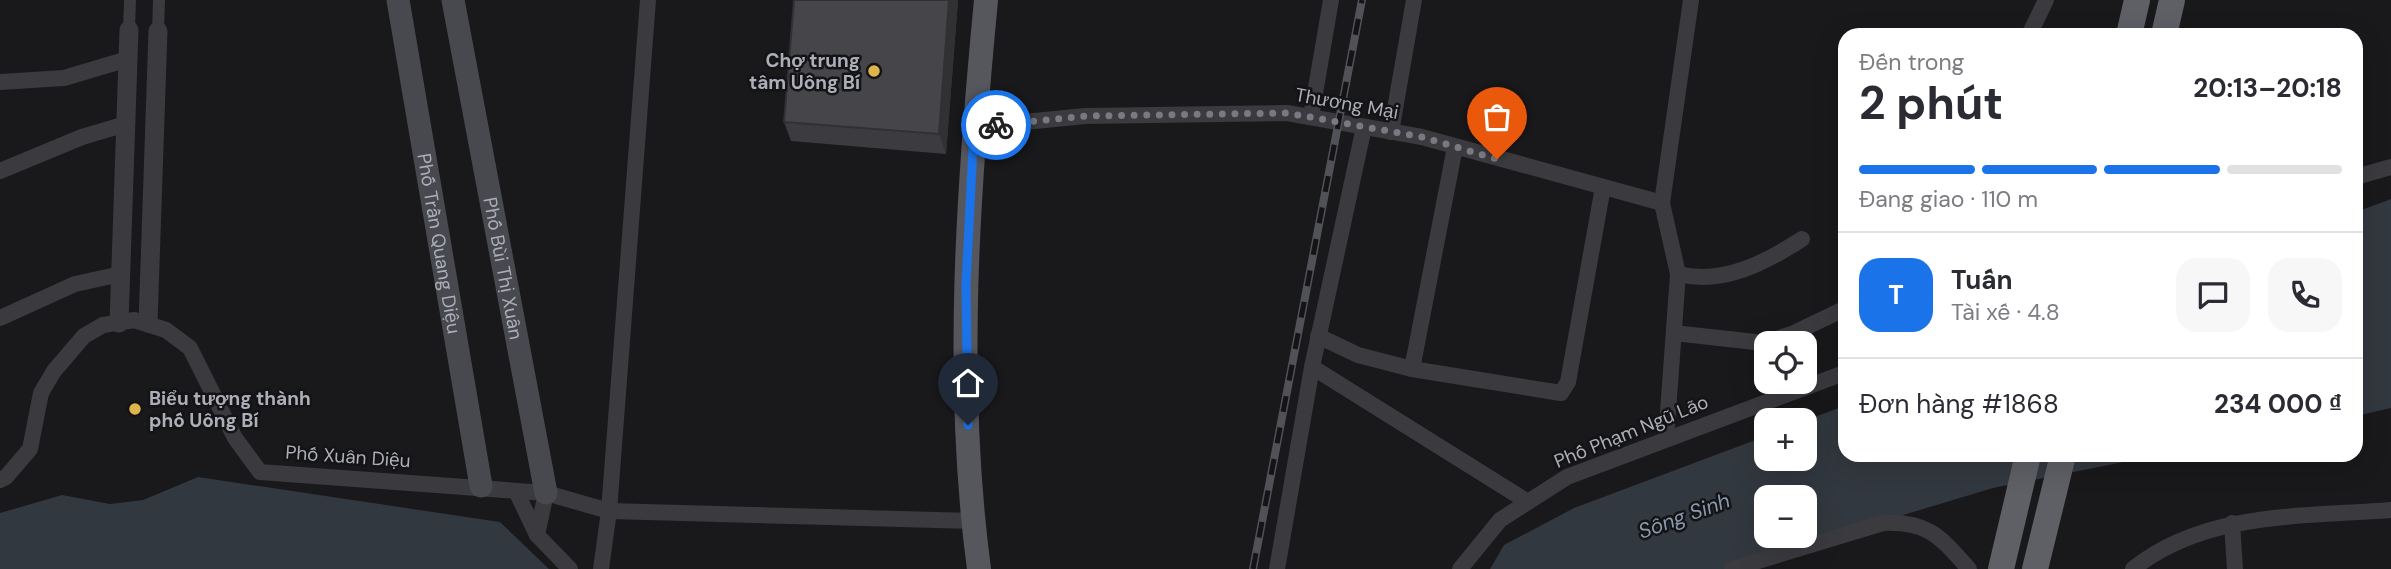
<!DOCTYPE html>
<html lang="vi">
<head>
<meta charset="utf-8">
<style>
  body { margin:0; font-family:"DM Sans",sans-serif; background:#f7f7f7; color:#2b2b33; height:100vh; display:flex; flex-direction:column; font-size:26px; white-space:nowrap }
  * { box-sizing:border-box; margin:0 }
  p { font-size:23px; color:#7c7c81 }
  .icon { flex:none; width:38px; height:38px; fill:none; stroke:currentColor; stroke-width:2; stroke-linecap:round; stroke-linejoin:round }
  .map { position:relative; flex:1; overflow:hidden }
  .panel { position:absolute; left:1838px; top:28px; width:525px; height:434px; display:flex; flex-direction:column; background:#fff; border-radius:21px; box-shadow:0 7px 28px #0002 }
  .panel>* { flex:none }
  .fabs { position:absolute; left:1754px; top:331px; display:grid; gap:14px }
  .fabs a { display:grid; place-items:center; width:63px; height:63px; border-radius:14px; background:#fff; box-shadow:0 7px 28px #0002; font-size:35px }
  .pin { position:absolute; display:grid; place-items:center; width:60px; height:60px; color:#fff; margin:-72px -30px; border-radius:50% 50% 50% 0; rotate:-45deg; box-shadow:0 0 7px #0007 }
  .pin .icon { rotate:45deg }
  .courier { position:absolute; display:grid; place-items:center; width:70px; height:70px; margin:-35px; border:5px solid #1a73e8; border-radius:50%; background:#fff; color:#222; box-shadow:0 2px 9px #0007 }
  .headline em { font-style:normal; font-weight:700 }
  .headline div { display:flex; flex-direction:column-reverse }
  .headline { display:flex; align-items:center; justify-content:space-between; height:119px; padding:0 21px }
  h1 { font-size:46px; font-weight:700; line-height:52px }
  .bar { display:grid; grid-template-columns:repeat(4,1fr); gap:10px 7px; align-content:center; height:84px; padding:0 21px }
  .bar i { height:9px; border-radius:5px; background:#e1e1e2 }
  .bar .on { background:#1a73e8 }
  .bar p { grid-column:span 4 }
  .line { display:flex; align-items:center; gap:18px; padding:0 21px; border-top:2px solid #e1e1e2 }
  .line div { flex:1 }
  .round { display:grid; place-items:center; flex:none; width:74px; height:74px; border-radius:21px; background:#f7f7f7 }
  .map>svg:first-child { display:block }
</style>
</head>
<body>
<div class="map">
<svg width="2391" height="569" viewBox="0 0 2391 569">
  <rect width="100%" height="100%" fill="#19181a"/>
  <!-- water -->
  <g fill="#32383f" fill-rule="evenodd">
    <polygon points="2391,199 2391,408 2356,416 2356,212"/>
    <path d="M1844,406v49h315l-166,33 -269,81h-234l14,-24 70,-37 192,-72v22h38v-37zM1766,497h38v39h-38z"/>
    <polygon points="198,477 500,522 549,569 0,569 0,513 62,495 110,504 143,500"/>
  </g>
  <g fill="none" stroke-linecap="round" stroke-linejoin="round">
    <!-- pedestrian -->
    <g stroke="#3a3a3f" stroke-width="12">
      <polyline points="129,30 130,0"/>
      <polyline points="158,31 159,0"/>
    </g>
    <!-- minor -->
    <g stroke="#3a3a3f" stroke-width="16">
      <polyline points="648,0 609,511 973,521"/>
      <polyline points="2029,35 2046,0"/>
      <polyline points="0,82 64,78 128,59"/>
      <polyline points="1311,117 1331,0"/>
      <polyline points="974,127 1085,116 1287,113 1422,137 1662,203"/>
      <polyline points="1391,132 1414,0"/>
      <polyline points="0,171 82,137 126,124"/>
      <polyline points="2356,177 2391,167"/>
      <path d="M1678,274c45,11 87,-11 124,-35"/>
      <polyline points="0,318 75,284 121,274"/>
      <polyline points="1674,333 1764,343 1794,333 1844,309"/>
      <polyline points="1318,336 1358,355 1412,369 1561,393 1568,382 1603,187"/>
      <polyline points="1312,367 1528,502"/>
      <polyline points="1412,369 1455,147"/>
      <polyline points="1666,439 1678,274 1662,203 1691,0"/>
      <polyline points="0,480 6,477 30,449 41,393 54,371 84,336 103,325 134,320 166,330 190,348 235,438 260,472 546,493 609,511 601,569"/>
      <polyline points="516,491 537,535 570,569"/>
      <polyline points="2232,523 2235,569"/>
      <polyline points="537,535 546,493"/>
      <polyline points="1277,569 1312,367 1364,127"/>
      <polyline points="1460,569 1500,520 1567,477 1844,373"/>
      <path d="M1732,569l151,-46c46,-2 57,14 86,46"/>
      <path d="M2133,569c72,-58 171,-52 258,-59"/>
    </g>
    <!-- tertiary -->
    <g stroke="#3a3a3f" stroke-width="19">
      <polyline points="119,323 129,30"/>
      <polyline points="148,323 158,31"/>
    </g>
    <!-- secondary -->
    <g stroke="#48494f" stroke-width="23">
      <path id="s1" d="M398,0l83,486"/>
      <path id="s2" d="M453,0l93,493"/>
    </g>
    <!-- primary -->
    <path stroke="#56575d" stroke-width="24" d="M979,569c-25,-188 -11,-381 7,-569"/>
    <!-- trunk -->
    <g stroke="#5e6066" stroke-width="26">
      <polyline points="2129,35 2137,0"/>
      <polyline points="2164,35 2172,0"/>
      <polyline points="2001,569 2028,455"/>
      <polyline points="2035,569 2063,455"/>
    </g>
    <!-- rail casing -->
    <g stroke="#515258" stroke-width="8">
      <polyline id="rail" points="1253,569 1362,0"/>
    </g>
    <!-- rail -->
    <use href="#rail" stroke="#141315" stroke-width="5" stroke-dasharray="16" stroke-linecap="butt"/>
  </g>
  <!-- wall -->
  <polygon fill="#3c3c40" points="958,0 946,154 791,141 784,122"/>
  <!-- shaded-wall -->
  <polygon fill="#313134" points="949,0 958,0 946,154 939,134"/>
  <!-- building -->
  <polygon fill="#46464a" stroke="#313134" stroke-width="2" points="794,0 949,0 939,134 784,122"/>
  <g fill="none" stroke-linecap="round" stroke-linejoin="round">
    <!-- done -->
    <polyline stroke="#797a81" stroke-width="7" stroke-dasharray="0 12.6" points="996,125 1085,116 1287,113 1422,137 1497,159"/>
    <!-- route -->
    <polyline stroke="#1a73e8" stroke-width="9" points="968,425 966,284 974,128 996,125"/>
  </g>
  <!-- markers -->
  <g fill="#deb44c" stroke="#141315" stroke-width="2.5">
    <circle cx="874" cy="71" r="7"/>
    <circle cx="135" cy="409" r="7"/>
  </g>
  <g text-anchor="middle" stroke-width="5" stroke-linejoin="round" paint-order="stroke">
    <!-- poi labels -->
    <g font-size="19" font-weight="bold" fill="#acafb8" stroke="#141315" text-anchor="end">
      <text x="860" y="67">Chợ trung<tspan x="860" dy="22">tâm Uông Bí</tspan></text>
      <text x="149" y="405" text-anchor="start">Biểu tượng thành<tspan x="149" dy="22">phố Uông Bí</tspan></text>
    </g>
    <!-- street labels -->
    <g font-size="19" fill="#acafb8" stroke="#141315">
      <text transform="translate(1347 103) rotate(10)" y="7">Thương Mại</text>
      <text dy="7" stroke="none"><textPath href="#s1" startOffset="247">Phố Trần Quang Diệu</textPath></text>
      <text dy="7" stroke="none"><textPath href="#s2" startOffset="273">Phố Bùi Thị Xuân</textPath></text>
      <text transform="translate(1631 431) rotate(-22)" y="7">Phố Phạm Ngũ Lão</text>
      <text transform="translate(348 456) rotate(4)" y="7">Phố Xuân Diệu</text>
    </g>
    <!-- water labels -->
    <g font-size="21" font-style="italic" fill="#879baf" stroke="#141315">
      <text transform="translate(1684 516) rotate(-20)" y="7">Sông Sinh</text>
    </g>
  </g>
</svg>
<div class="fabs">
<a><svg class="icon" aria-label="locate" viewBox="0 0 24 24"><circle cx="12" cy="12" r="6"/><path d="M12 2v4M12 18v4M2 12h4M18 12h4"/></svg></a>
<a>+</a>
<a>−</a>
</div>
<div class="pin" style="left:1497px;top:159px;background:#ea580c"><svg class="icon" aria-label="bag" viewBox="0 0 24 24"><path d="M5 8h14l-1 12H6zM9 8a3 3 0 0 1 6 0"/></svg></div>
<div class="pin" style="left:968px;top:425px;background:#1f2937"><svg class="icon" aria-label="home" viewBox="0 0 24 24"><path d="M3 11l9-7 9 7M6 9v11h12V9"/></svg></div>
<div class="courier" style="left:996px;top:125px"><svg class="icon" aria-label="bike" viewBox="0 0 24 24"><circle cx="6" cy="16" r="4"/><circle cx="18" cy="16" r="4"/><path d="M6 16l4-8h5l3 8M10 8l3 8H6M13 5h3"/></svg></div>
<section class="panel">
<div class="headline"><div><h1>2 phút</h1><p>Đến trong</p></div><em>20:13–20:18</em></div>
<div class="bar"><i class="on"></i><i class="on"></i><i class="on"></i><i></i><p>Đang giao · 110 m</p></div>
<div class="line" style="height:126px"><b class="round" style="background:#1a73e8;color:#fff">T</b><div><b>Tuấn</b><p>Tài xế · 4.8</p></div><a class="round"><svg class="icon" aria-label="chat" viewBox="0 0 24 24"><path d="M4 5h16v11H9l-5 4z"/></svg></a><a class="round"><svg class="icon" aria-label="phone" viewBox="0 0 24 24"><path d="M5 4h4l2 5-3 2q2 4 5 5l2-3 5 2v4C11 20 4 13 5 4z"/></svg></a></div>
<div class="line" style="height:91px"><div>Đơn hàng #1868</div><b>234 000 ₫</b></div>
</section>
</div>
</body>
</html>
